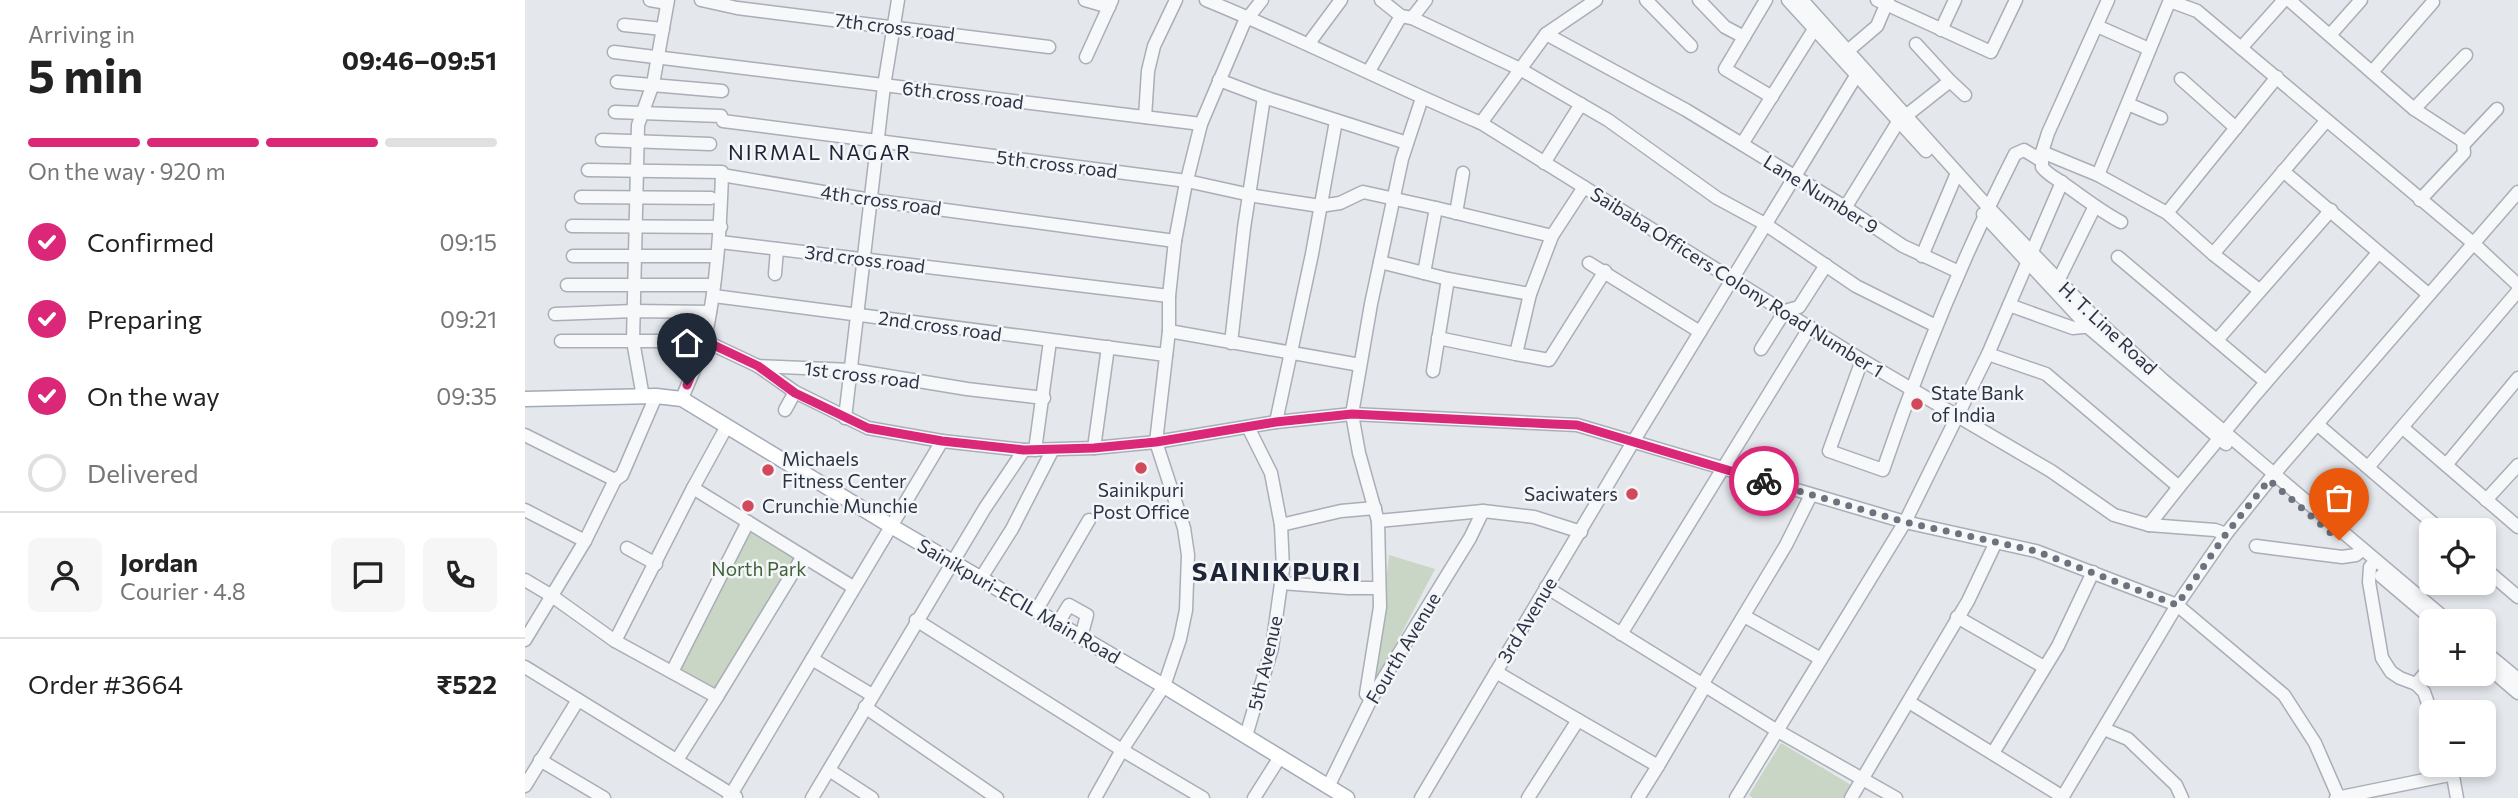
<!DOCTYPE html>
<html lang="en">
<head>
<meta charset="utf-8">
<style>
  body { margin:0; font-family:Commissioner,sans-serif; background:#f6f6f6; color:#222; height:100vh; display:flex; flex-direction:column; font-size:26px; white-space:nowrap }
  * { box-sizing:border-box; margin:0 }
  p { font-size:23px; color:#767676 }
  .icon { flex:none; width:38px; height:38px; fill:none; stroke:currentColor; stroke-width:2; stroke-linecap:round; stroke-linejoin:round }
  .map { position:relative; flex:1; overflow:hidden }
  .details { display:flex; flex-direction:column; background:#fff; width:525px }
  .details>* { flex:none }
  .buttons { position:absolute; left:1894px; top:518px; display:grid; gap:14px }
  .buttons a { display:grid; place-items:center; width:77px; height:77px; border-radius:10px; background:#fff; box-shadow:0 4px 10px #0003; font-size:35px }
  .pin { position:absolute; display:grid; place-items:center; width:60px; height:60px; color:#fff; margin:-72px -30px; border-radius:50% 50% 50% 0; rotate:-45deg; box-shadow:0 0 7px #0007 }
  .pin .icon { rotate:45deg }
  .courier { position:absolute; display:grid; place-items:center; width:70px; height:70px; margin:-35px; border:5px solid #db2777; border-radius:50%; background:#fff; color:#222; box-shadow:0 2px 9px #0007 }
  .summary em { font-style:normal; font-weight:700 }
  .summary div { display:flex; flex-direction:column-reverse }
  .summary { display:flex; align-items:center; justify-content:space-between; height:119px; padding:0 28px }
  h1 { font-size:46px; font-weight:700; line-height:52px }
  .bar { display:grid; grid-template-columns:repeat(4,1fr); gap:10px 7px; align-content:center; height:84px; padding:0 28px }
  .bar i { height:9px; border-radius:5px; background:#e0e0e0 }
  .bar .on { background:#db2777 }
  .bar p { grid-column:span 4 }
  .line { display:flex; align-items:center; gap:18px; padding:0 28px; border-top:2px solid #e0e0e0 }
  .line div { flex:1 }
  .round { display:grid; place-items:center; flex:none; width:74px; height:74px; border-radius:10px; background:#f6f6f6 }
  ol { padding:0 28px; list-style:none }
  li { display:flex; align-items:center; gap:21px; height:77px }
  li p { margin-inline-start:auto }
  li .icon { padding:7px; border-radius:50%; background:#db2777; color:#fff; stroke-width:4 }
  li:last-child { color:#767676 }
  li i { width:38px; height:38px; border:4px solid #e0e0e0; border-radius:50% }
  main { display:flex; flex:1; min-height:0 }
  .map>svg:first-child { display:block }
</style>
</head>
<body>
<main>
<section class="details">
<div class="summary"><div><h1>5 min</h1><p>Arriving in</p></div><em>09:46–09:51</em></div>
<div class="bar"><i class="on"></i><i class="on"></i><i class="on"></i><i></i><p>On the way · 920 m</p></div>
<ol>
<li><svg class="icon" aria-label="check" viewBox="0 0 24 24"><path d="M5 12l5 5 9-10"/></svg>Confirmed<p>09:15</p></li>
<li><svg class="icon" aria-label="check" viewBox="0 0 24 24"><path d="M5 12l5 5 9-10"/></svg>Preparing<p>09:21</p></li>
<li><svg class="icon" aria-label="check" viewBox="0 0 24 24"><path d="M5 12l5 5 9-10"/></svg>On the way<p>09:35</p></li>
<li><i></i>Delivered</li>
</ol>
<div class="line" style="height:126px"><a class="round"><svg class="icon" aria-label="person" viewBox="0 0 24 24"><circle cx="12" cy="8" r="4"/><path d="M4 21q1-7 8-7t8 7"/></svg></a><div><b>Jordan</b><p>Courier · 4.8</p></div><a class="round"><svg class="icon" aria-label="chat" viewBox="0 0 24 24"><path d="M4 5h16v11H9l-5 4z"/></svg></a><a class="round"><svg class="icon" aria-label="phone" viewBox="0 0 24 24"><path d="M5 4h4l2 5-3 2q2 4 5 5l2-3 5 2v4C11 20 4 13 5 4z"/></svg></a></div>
<div class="line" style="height:91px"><div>Order #3664</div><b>₹522</b></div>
</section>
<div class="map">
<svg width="1993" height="798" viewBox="0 0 1993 798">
  <rect width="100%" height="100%" fill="#e4e7ec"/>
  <!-- green -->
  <g fill="#c9d6c5">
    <polygon points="223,522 278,556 192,697 147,672"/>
    <polygon points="864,555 910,569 850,684"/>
    <polygon points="1256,743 1326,785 1318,798 1228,798 1224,795"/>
  </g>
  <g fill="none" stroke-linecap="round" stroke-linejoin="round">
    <!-- minor casing -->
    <g stroke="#a9aeb7" stroke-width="15">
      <g id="minor">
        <polyline points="125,0 142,3"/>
        <polyline points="176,0 212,8 524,47"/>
        <polyline points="560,0 584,7"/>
        <path d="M681,0c93,38 183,84 275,123l381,237 189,111 63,44 35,10 66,5 11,4"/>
        <polyline points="856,0 876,16 887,18 995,69 1083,120 1192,198 1240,224 1331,286 1411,326"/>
        <polyline points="1121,0 1166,46"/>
        <polyline points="1174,0 1200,27 1219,37 1200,69 1247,97"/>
        <polyline points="1263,0 1401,151"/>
        <polyline points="1277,0 1463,207 1573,321 1638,380 1923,621"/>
        <polyline points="1352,0 1466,52 1491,0"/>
        <path d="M1583,0l-60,133 -6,19v15c6,8 14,11 22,17 19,13 36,27 57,38"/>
        <polyline points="1764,0 1889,109 1938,141 1939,153 1895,200"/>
        <polyline points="1645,1 1672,11 1948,243 1993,285"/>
        <polyline points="887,18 901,0"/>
        <polyline points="99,25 138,29"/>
        <polyline points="1572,26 1624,49"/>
        <polyline points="1416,30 1430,0"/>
        <polyline points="1021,34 1161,110 1315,204 1378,246 1434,272"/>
        <polyline points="1805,35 1836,0"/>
        <polyline points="1219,37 1241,0"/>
        <polyline points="1391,44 1425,81"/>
        <polyline points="786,45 787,39 816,0"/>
        <polyline points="1716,48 1759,0"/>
        <polyline points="89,52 676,124"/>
        <polyline points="1318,55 1352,26 1363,0"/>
        <polyline points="561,57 587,0"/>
        <polyline points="844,71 876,16"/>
        <polyline points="1847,72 1908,2"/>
        <polyline points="1656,79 1711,128"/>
        <polyline points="694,80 739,97 882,143"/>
        <polyline points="92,82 197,91"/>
        <polyline points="1603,104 1636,118"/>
        <polyline points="1889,109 1941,55"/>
        <polyline points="90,112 196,116 198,121 662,181 730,196 795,206 815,203 838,192 911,208 899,273"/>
        <polyline points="620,117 623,71 629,46 651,0"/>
        <polyline points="956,123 1021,34 1071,0"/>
        <polyline points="77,140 185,144"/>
        <polyline points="1217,144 1293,23"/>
        <polyline points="1939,144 1972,109"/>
        <polyline points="1517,152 1573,175 1642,213 1688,254 1734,290"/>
        <polyline points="1019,163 1056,104"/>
        <polyline points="63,170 197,172 197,175 346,200 650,241"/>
        <polyline points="1758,171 1903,294"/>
        <polyline points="1573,175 1645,0"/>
        <polyline points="56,197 186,198"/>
        <polyline points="911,208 1027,236"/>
        <polyline points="1320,208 1373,122 1425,81 1440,95"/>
        <polyline points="931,213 938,173"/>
        <polyline points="1642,213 1752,77"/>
        <polyline points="1458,214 1564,328 1701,444"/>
        <polyline points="47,226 196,227"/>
        <polyline points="195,242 644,296"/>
        <polyline points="1688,254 1801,121"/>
        <polyline points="48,256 192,256"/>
        <polyline points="1397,256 1432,173"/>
        <polyline points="1593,257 1741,382"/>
        <polyline points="855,262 923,279 1005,294 991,354 913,338"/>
        <polyline points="1064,263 1175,332"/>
        <polyline points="250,274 252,249"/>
        <polyline points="1533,281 1569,208"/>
        <polyline points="42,285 189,285"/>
        <polyline points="1005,294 1027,236 1059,187"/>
        <polyline points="189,296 641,355"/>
        <polyline points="1484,305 1548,328 1567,326"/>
        <polyline points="30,314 109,311 185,312"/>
        <polyline points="644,331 835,365"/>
        <polyline points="1692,340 1806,210"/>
        <polyline points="36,341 180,341 233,366 327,370 442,389 519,398"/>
        <polyline points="706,343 719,228 739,97"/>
        <polyline points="1236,349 1260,311 1274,307 1301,265"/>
        <polyline points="991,354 1024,360 1080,271"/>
        <polyline points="1463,354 1521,374 1654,487 1730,395 1853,253"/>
        <path d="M1337,360l-33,91 54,19c37,-109 80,-214 132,-316l9,-4 18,11"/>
        <polyline points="233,366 270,392 343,428 417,441 499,450 569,448 631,442 751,422 827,414 1052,425 1380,522 1511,551 1652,605 1759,695 1790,743 1814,798"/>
        <polyline points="908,371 923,279"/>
        <polyline points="118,397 108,341 113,125 128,84 143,0"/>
        <path d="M157,399c7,-20 19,-40 23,-61 12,-53 15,-108 17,-163"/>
        <polyline points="260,410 270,392"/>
        <polyline points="320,418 359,86 373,0"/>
        <polyline points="751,422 787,254 811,121"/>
        <polyline points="1793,425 1916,530"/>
        <polyline points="202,426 168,488 328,587"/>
        <polyline points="1878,428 1993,527"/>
        <polyline points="0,435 90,480"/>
        <polyline points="569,448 583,347"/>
        <polyline points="510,450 525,341"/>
        <polyline points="1921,465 1993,378"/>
        <polyline points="1844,466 1993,291"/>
        <polyline points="1961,500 1993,465"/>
        <polyline points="0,510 60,541"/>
        <polyline points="853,521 958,511 1009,517 1056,532"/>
        <polyline points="756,525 816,511 850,508"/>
        <polyline points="1624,525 1654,487"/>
        <polyline points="1731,546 1817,557 1831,555 1837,550"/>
        <polyline points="102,548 131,564"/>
        <polyline points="1850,561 1845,567 1844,582 1857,658 1866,672 1875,678 1891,684 1899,692 1906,712"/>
        <polyline points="1958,567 1993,597"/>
        <polyline points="1856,576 1909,621"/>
        <polyline points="456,578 487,529 527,451"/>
        <polyline points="0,580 27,596 90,641 192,697 152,760"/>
        <polyline points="756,583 823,588 854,588"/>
        <polyline points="1021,587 1251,730 1371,798"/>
        <polyline points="511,611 564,520"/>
        <polyline points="1219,616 1296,659"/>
        <polyline points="1432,617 1519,667"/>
        <polyline points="391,620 597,750 678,798"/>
        <polyline points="533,623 544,605 562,615 556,637"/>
        <polyline points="1096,634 1285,327"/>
        <polyline points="0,640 60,541 90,480 97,475 131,396"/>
        <polyline points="90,641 168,488"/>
        <polyline points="1958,650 1993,679"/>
        <polyline points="287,659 347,695"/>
        <polyline points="1958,663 1993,693"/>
        <polyline points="0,667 211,797"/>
        <polyline points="147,672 223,522"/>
        <polyline points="971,672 1053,720 1003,798"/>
        <polyline points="1891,684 1906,666"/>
        <polyline points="1177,685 1261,545 1286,495"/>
        <polyline points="192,697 278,556"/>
        <polyline points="846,699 841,694 855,607 853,521 834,453 827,414 846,304 877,159 897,98"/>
        <polyline points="1384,702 1538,797"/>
        <polyline points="340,707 472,798"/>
        <polyline points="1053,720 1133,766 1113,798"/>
        <polyline points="1579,729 1603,739 1651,785 1657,798"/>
        <polyline points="721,736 747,648 758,569 756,525 746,473 723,427"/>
        <polyline points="1468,753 1533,646 1568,572"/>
        <polyline points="15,760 79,798"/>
        <polyline points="1926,765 1932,798"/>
        <polyline points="1133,766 1180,686"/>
        <polyline points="304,770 347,798"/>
        <polyline points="0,786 53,700"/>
        <polyline points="803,787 846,699 945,538 958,511"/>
        <polyline points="204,798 417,441"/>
        <polyline points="287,798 460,508 499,450"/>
        <polyline points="570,798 597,750 639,686 655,639 661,610 663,555 659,528 631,442 644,331 644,296 650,241 660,188 676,124 719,23 737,0"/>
        <polyline points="729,798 755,757"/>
        <polyline points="896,798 1108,442 1334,71"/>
        <polyline points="1211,798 1380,522 1463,354 1537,182"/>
        <polyline points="1326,798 1443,601 1471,542"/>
        <polyline points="1537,798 1652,605 1701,534 1749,474 1993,192"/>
        <polyline points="1811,798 1929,774"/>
      </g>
    </g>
    <!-- major casing -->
    <g stroke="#a3abb8" stroke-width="17">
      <polyline id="major" points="0,399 131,396 157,399 366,526 639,686 822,798"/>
    </g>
    <!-- minor -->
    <use href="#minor" stroke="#f7f8fa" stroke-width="12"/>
    <!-- major -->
    <use href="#major" stroke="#fff" stroke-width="14"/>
  </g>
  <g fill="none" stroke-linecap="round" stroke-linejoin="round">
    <!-- done -->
    <polyline stroke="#6c737f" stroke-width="7" stroke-dasharray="0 12.6" points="1239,481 1380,522 1511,551 1652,605 1701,534 1744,480 1814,540"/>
    <!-- route -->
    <polyline stroke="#db2777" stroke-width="9" points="162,385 180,341 233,366 270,393 343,428 417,441 499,450 569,448 631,442 751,422 827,414 1027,424 1052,425 1239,481"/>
  </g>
  <!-- markers -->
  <g fill="#d1495b" stroke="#f4f6f9" stroke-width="2.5">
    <circle cx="1392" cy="404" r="7"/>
    <circle cx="616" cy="468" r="7"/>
    <circle cx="243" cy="470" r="7"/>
    <circle cx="1107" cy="494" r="7"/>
    <circle cx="223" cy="506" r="7"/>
  </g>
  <g text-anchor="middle" stroke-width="5" stroke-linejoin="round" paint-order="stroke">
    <!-- street labels -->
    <g font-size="19" fill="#2b3445" stroke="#f4f6f9">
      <text transform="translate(370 27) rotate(7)" y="7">7th cross road</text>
      <text transform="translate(438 95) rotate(7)" y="7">6th cross road</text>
      <text transform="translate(532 164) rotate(7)" y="7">5th cross road</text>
      <text transform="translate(1296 194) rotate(32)" y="7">Lane Number 9</text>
      <text transform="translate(356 200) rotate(8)" y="7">4th cross road</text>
      <text transform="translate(340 259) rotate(7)" y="7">3rd cross road</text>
      <text transform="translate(1212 282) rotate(32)" y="7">Saibaba Officers Colony Road Number 1</text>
      <text transform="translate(415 326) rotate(8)" y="7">2nd cross road</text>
      <text transform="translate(1583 328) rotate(43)" y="7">H. T. Line Road</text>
      <text transform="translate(337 375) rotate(7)" y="7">1st cross road</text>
      <text transform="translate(494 601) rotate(30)" y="7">Sainikpuri-ECIL Main Road</text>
      <text transform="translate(1002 620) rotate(-59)" y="7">3rd Avenue</text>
      <text transform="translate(878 648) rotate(-59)" y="7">Fourth Avenue</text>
      <text transform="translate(740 663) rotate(-77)" y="7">5th Avenue</text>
    </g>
    <!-- poi labels -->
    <g font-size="19" fill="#2b3445" stroke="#f4f6f9" text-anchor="start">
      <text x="1406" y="400">State Bank<tspan x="1406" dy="22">of India</tspan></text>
      <text x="257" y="466">Michaels<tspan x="257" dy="22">Fitness Center</tspan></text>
      <text x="616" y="497" text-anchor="middle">Sainikpuri<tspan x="616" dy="22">Post Office</tspan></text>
      <text x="1093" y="501" text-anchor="end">Saciwaters</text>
      <text x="237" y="513">Crunchie Munchie</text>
    </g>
    <!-- park labels -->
    <g font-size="19" fill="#3f6138" stroke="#f4f6f9">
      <text x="234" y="576">North Park</text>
    </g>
    <!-- neighbourhood labels -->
    <g font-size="21" letter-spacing="2" fill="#1d2536" stroke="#f4f6f9">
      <text x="295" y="160">NIRMAL NAGAR</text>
    </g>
    <!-- district labels -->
    <g font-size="26" font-weight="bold" letter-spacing="2" fill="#1d2536" stroke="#f4f6f9">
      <text x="752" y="581">SAINIKPURI</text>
    </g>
  </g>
</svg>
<div class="buttons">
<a><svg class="icon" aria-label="locate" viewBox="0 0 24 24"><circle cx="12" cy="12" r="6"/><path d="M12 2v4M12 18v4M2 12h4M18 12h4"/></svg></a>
<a>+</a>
<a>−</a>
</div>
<div class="pin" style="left:1814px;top:540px;background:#ea580c"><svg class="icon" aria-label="bag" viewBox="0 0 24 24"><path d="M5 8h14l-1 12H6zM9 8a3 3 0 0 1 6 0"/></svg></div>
<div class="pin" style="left:162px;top:385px;background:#1f2937"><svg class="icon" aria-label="home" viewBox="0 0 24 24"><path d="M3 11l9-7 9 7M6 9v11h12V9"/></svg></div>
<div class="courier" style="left:1239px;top:481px"><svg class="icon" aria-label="bike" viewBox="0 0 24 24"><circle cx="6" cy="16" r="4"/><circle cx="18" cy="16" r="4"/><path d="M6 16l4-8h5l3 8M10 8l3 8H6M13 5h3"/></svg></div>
</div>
</main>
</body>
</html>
